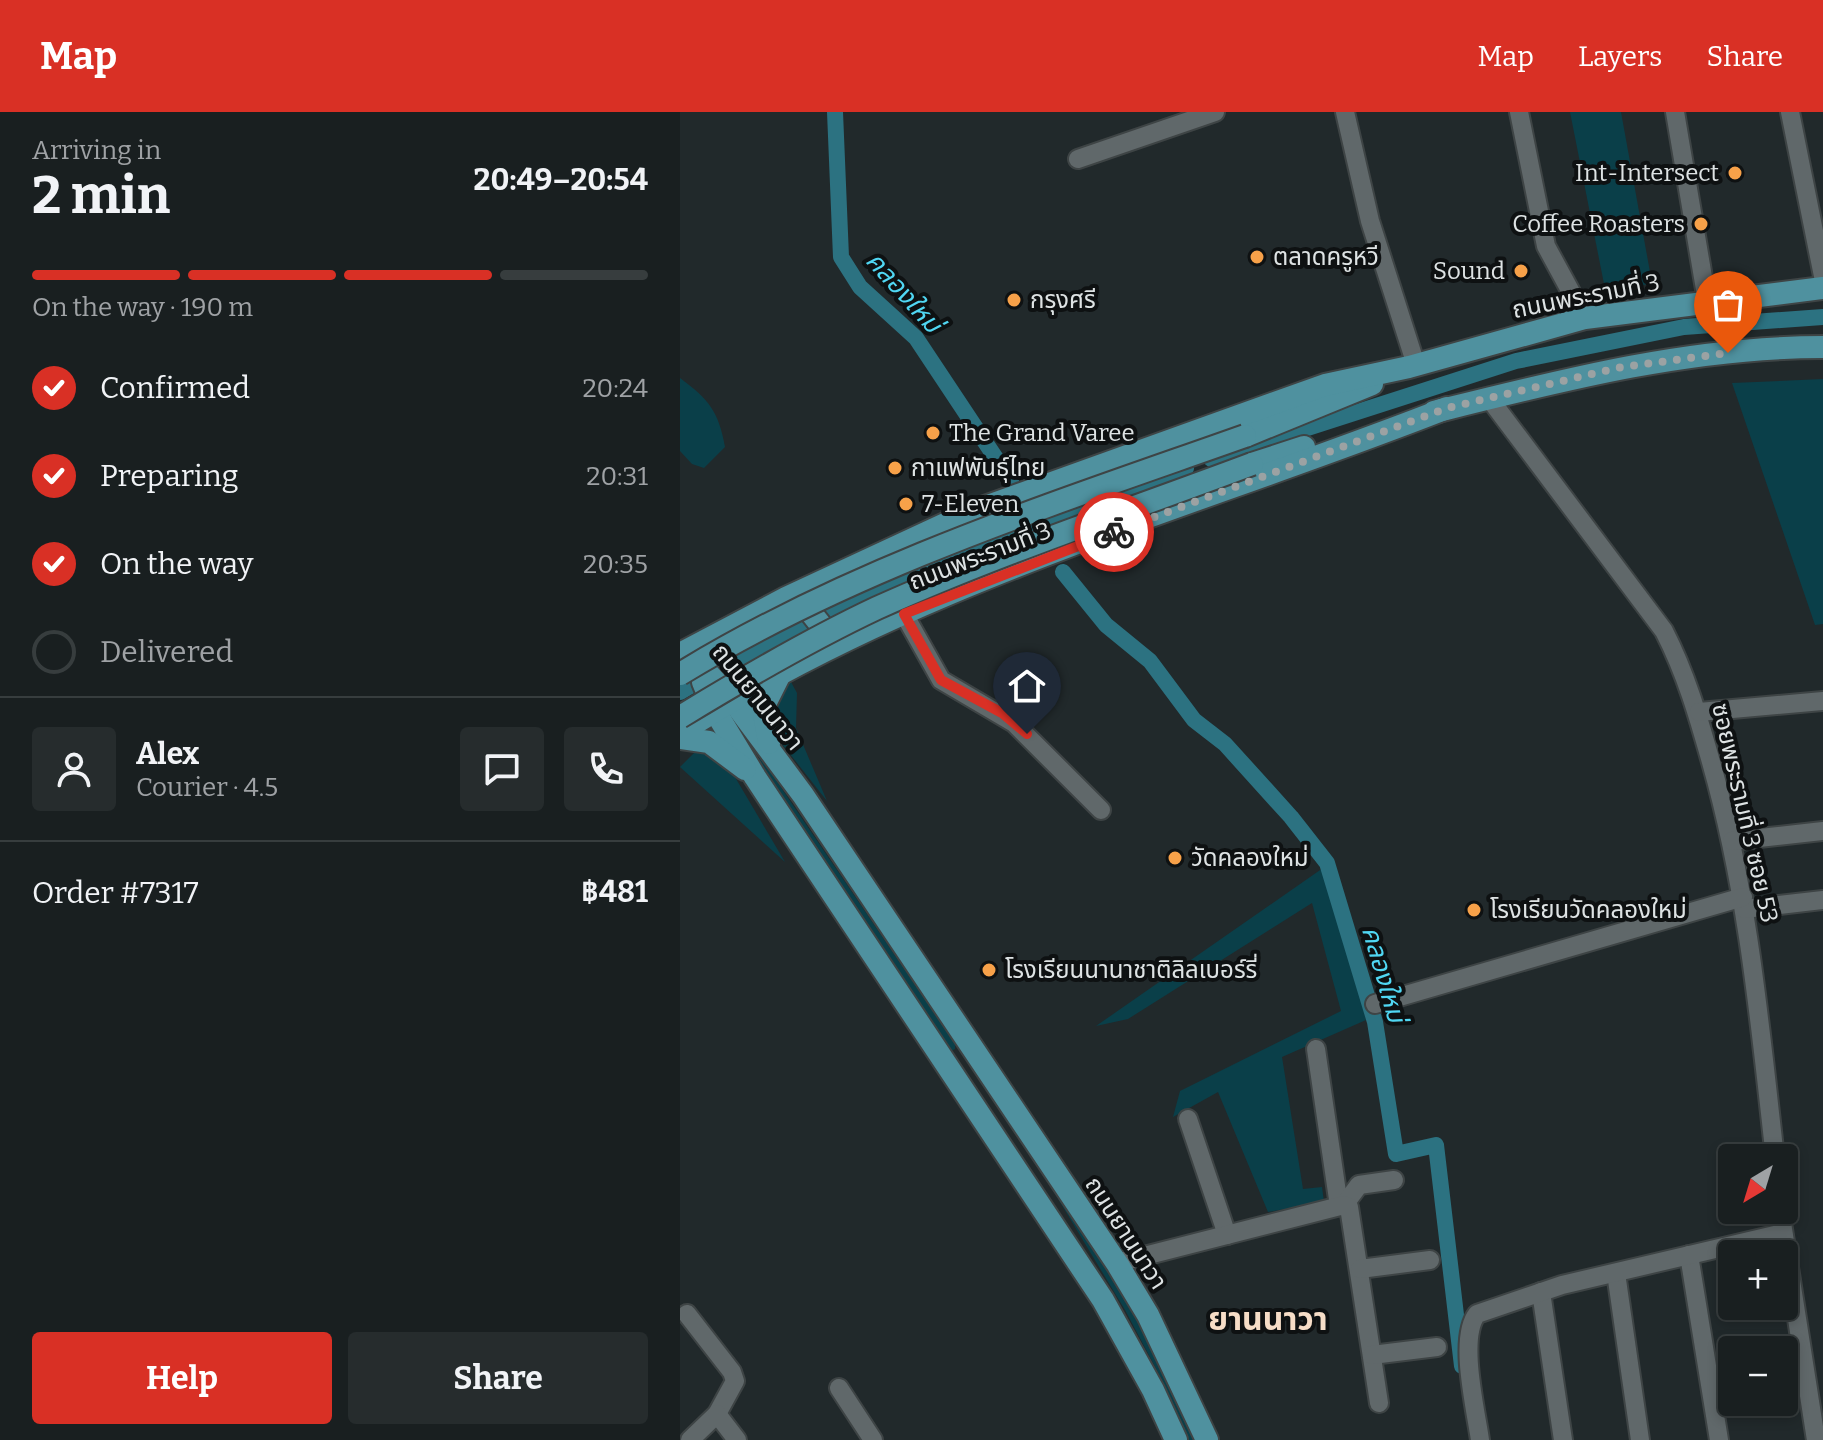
<!DOCTYPE html>
<html lang="en">
<head>
<meta charset="utf-8">
<style>
  body { margin:0; font-family:Bitter,"Noto Sans Thai",serif; background:#262c2d; color:#f1f3f6; height:100vh; display:flex; flex-direction:column; font-size:30px; white-space:nowrap }
  * { box-sizing:border-box; margin:0 }
  p { font-size:26px; color:#9fa2a5 }
  .icon { flex:none; width:44px; height:44px; fill:none; stroke:currentColor; stroke-width:2; stroke-linecap:round; stroke-linejoin:round }
  .map { position:relative; flex:1; overflow:hidden }
  .panel { display:flex; flex-direction:column; background:#191f20; width:680px }
  .panel>* { flex:none }
  .needle { width:52px; rotate:218deg }
  .tools { position:absolute; left:1038px; top:1032px; display:grid; gap:16px }
  .tools a { display:grid; place-items:center; width:80px; height:80px; border-radius:8px; background:#191f20; box-shadow:0 4px 12px #0003,0 0 0 2px #373d3e; font-size:40px }
  .pin { position:absolute; display:grid; place-items:center; width:68px; height:68px; color:#fff; margin:-82px -34px; border-radius:50% 50% 50% 0; rotate:-45deg; box-shadow:0 0 8px #0007 }
  .pin .icon { rotate:45deg }
  .courier { position:absolute; display:grid; place-items:center; width:80px; height:80px; margin:-40px; border:6px solid #d93025; border-radius:50%; background:#fff; color:#222; box-shadow:0 2px 10px #0007 }
  .headline em { font-style:normal; font-weight:700 }
  .headline div { display:flex; flex-direction:column-reverse }
  .headline { display:flex; align-items:center; justify-content:space-between; height:136px; padding:0 32px }
  h1 { font-size:52px; font-weight:700; line-height:60px }
  .bar { display:grid; grid-template-columns:repeat(4,1fr); gap:12px 8px; align-content:center; height:96px; padding:0 32px }
  .bar i { height:10px; border-radius:6px; background:#373d3e }
  .bar .active { background:#d93025 }
  .bar p { grid-column:span 4 }
  .line { display:flex; align-items:center; gap:20px; padding:0 32px; border-top:2px solid #373d3e }
  .line div { flex:1 }
  .round { display:grid; place-items:center; flex:none; width:84px; height:84px; border-radius:8px; background:#262c2d }
  ol { padding:0 32px; list-style:none }
  li { display:flex; align-items:center; gap:24px; height:88px }
  li p { margin-inline-start:auto }
  li .icon { padding:8px; border-radius:50%; background:#d93025; color:#fff; stroke-width:4 }
  li:last-child { color:#9fa2a5 }
  li i { width:44px; height:44px; border:4px solid #373d3e; border-radius:50% }
  .action { display:flex; gap:16px; margin-top:auto; padding:16px 32px }
  .action a { flex:1; height:92px; border-radius:8px; background:#d93025; color:#fff; font-size:32px; font-weight:700; line-height:92px; text-align:center }
  .action a+a { background:#262c2d; color:#f1f3f6 }
  header { display:flex; align-items:center; gap:48px; box-sizing:border-box; height:112px; padding:0 40px; background:#d93025; color:#fff }
  header strong { font-size:38px }
  nav { display:flex; gap:44px; margin-inline-start:auto; font-size:28px }
  main { display:flex; flex:1; min-height:0 }
  .map>svg:first-child { display:block }
</style>
</head>
<body>
<header>
<strong>Map</strong>
<nav><a>Map</a><a>Layers</a><a>Share</a></nav>
</header>
<main>
<section class="panel">
<div class="headline"><div><h1>2 min</h1><p>Arriving in</p></div><em>20:49–20:54</em></div>
<div class="bar"><i class="active"></i><i class="active"></i><i class="active"></i><i></i><p>On the way · 190 m</p></div>
<ol>
<li><svg class="icon" aria-label="check" viewBox="0 0 24 24"><path d="M5 12l5 5 9-10"/></svg>Confirmed<p>20:24</p></li>
<li><svg class="icon" aria-label="check" viewBox="0 0 24 24"><path d="M5 12l5 5 9-10"/></svg>Preparing<p>20:31</p></li>
<li><svg class="icon" aria-label="check" viewBox="0 0 24 24"><path d="M5 12l5 5 9-10"/></svg>On the way<p>20:35</p></li>
<li><i></i>Delivered</li>
</ol>
<div class="line" style="height:144px"><a class="round"><svg class="icon" aria-label="person" viewBox="0 0 24 24"><circle cx="12" cy="8" r="4"/><path d="M4 21q1-7 8-7t8 7"/></svg></a><div><b>Alex</b><p>Courier · 4.5</p></div><a class="round"><svg class="icon" aria-label="chat" viewBox="0 0 24 24"><path d="M4 5h16v11H9l-5 4z"/></svg></a><a class="round"><svg class="icon" aria-label="phone" viewBox="0 0 24 24"><path d="M5 4h4l2 5-3 2q2 4 5 5l2-3 5 2v4C11 20 4 13 5 4z"/></svg></a></div>
<div class="line" style="height:104px"><div>Order #7317</div><b>฿481</b></div>
<div class="action"><a>Help</a><a>Share</a></div>
</section>
<div class="map">
<svg width="1143" height="1328" viewBox="0 0 1143 1328">
  <rect width="100%" height="100%" fill="#21292b"/>
  <!-- green -->
  <g fill="#0a3f49">
    <polygon points="890,0 941,0 972,171 926,182"/>
    <path d="M0,266c29,22 38,32 45,69l-21,21 -12,-4 -12,-13z"/>
    <polygon points="1143,267 1143,512 1135,513 1052,271"/>
    <polygon points="111,570 117,581 116,616 147,689 102,632 92,607 98,580"/>
    <polygon points="25,635 52,660 105,750 0,655 18,637"/>
    <polygon points="81,646 275,932 275,937 269,940 216,854 78,648"/>
    <polygon points="643,756 651,771 686,908 602,945 623,1077 642,1075 644,1090 588,1100 538,980 493,1005 500,979 661,899 632,791 448,907 416,914"/>
    <path d="M348,1037c63,94 124,187 169,291h-8l-28,-62 -36,-68z"/>
  </g>
  <g fill="none" stroke-linecap="round" stroke-linejoin="round">
    <!-- canal -->
    <g stroke="#2c7281" stroke-width="16">
      <polyline points="155,0 161,145 180,175 236,226 331,369"/>
      <polyline points="531,347 836,249 1004,215 1143,205"/>
      <polyline points="383,460 426,513 470,549 514,608 545,632 611,705 647,751 695,910 716,1042 756,1033 782,1254"/>
      <path d="M0,580c162,-96 330,-160 506,-224"/>
    </g>
    <!-- minor casing -->
    <g stroke="#3e4445" stroke-width="22">
      <g id="minor">
        <polyline points="665,0 690,109 736,253"/>
        <polyline points="839,0 866,134 905,206"/>
        <polyline points="995,0 1027,189"/>
        <polyline points="1110,0 1143,164"/>
        <polyline points="398,47 535,0"/>
        <path d="M809,286l175,233c22,43 34,85 47,131 37,130 49,263 64,396"/>
        <polyline points="224,502 261,568 334,611 421,698"/>
        <polyline points="1019,600 1143,589"/>
        <polyline points="1052,729 1143,719"/>
        <polyline points="1064,797 1143,788"/>
        <polyline points="695,892 1063,785"/>
        <polyline points="636,937 659,1094"/>
        <polyline points="508,1007 547,1123"/>
        <polyline points="664,1093 679,1073 714,1068"/>
        <polyline points="1100,1098 1136,1328"/>
        <polyline points="1009,1143 1039,1328"/>
        <polyline points="437,1151 664,1093 669,1095 699,1291"/>
        <polyline points="680,1157 750,1148"/>
        <polyline points="936,1161 960,1328"/>
        <polyline points="861,1180 883,1328"/>
        <polyline points="7,1202 52,1260 55,1269 37,1302 10,1328"/>
        <polyline points="692,1243 757,1235"/>
        <polyline points="159,1276 193,1328"/>
        <polyline points="37,1302 57,1328"/>
        <path d="M800,1328c-4,-29 -22,-102 -3,-126l85,-29 221,-52"/>
      </g>
    </g>
    <!-- major casing -->
    <g stroke="#3e4445" stroke-width="26">
      <g id="major">
        <path d="M754,300c128,-32 256,-65 389,-65"/>
        <polyline points="565,324 692,272"/>
        <polyline points="572,352 624,335"/>
        <polyline points="135,475 132,502 147,521 164,527"/>
        <polyline points="8,539 53,589 123,683 438,1153 468,1203 527,1328"/>
        <polyline points="0,542 106,486 291,400 645,273 729,255 905,206 1143,176"/>
        <polyline points="23,570 35,599 75,665 423,1188 473,1278 496,1328"/>
        <path d="M0,621c234,-152 510,-224 767,-325"/>
        <polyline points="0,626 29,630 65,657"/>
        <polyline points="89,631 83,596 100,562"/>
      </g>
    </g>
    <!-- minor -->
    <use href="#minor" stroke="#60686a" stroke-width="18"/>
    <!-- major -->
    <use href="#major" stroke="#4f919f" stroke-width="22"/>
    <!-- major-bridge casing -->
    <g stroke="#3e4445" stroke-width="26" stroke-linecap="butt">
      <g id="major-bridge">
        <path d="M0,562c175,-107 373,-170 565,-238"/>
        <path d="M0,605c64,-39 129,-77 197,-109 122,-55 250,-97 375,-144"/>
      </g>
    </g>
    <!-- major-bridge -->
    <use href="#major-bridge" stroke="#4f919f" stroke-width="22"/>
  </g>
  <g fill="none" stroke-linecap="round" stroke-linejoin="round">
    <!-- done -->
    <polyline stroke="#9ca2a3" stroke-width="8" stroke-dasharray="0 14.4" points="434,420 767,296 942,255 1048,241"/>
    <!-- route -->
    <polyline stroke="#d93025" stroke-width="10" points="347,622 322,601 261,568 224,502 434,420"/>
  </g>
  <!-- markers -->
  <g fill="#f7a149" stroke="#0e1112" stroke-width="3">
    <circle cx="1055" cy="61" r="8"/>
    <circle cx="1021" cy="112" r="8"/>
    <circle cx="577" cy="145" r="8"/>
    <circle cx="841" cy="159" r="8"/>
    <circle cx="334" cy="188" r="8"/>
    <circle cx="253" cy="321" r="8"/>
    <circle cx="215" cy="356" r="8"/>
    <circle cx="226" cy="392" r="8"/>
    <circle cx="495" cy="746" r="8"/>
    <circle cx="794" cy="798" r="8"/>
    <circle cx="309" cy="858" r="8"/>
  </g>
  <g text-anchor="middle" stroke-width="8" stroke-linejoin="round" paint-order="stroke">
    <!-- poi labels -->
    <g font-size="24" fill="#dee3e4" stroke="#0e1112" text-anchor="start">
      <text x="1039" y="69" text-anchor="end">Int-Intersect</text>
      <text x="1005" y="120" text-anchor="end">Coffee Roasters</text>
      <text x="593" y="153">ตลาดครูหวี</text>
      <text x="825" y="167" text-anchor="end">Sound</text>
      <text x="350" y="196">กรุงศรี</text>
      <text x="269" y="329">The Grand Varee</text>
      <text x="231" y="364">กาแฟพันธ์ุไทย</text>
      <text x="242" y="400">7-Eleven</text>
      <text x="511" y="754">วัดคลองใหม่</text>
      <text x="810" y="806">โรงเรียนวัดคลองใหม่</text>
      <text x="325" y="866">โรงเรียนนานาชาติลิลเบอร์รี่</text>
    </g>
    <!-- street labels -->
    <g font-size="24" fill="#dee3e4" stroke="#0e1112">
      <text transform="translate(906 184) rotate(-11)" y="8">ถนนพระรามที่ 3</text>
      <text transform="translate(300 444) rotate(-21)" y="8">ถนนพระรามที่ 3</text>
      <text transform="translate(78 585) rotate(51)" y="8">ถนนยานนาวา</text>
      <text transform="translate(1065 701) rotate(77)" y="8">ซอยพระรามที่ 3 ซอย 53</text>
      <text transform="translate(446 1121) rotate(57)" y="8">ถนนยานนาวา</text>
    </g>
    <!-- water labels -->
    <g font-size="26" font-style="italic" fill="#50d7f3" stroke="#0e1112">
      <text transform="translate(224 180) rotate(48)" y="9">คลองใหม่</text>
      <text transform="translate(704 862) rotate(74)" y="9">คลองใหม่</text>
    </g>
    <!-- district labels -->
    <g font-size="32" font-weight="bold" fill="#f6ddc7" stroke="#0e1112">
      <text x="588" y="1218">ยานนาวา</text>
    </g>
  </g>
</svg>
<div class="tools">
<a><svg class="needle" viewBox="-14 -14 28 28"><path d="M0-13l5 13h-10z" fill="#e53935"/><path d="M0 13l5-13h-10z" fill="#9fa2a5"/></svg></a>
<a>+</a>
<a>−</a>
</div>
<div class="pin" style="left:1048px;top:241px;background:#ea580c"><svg class="icon" aria-label="bag" viewBox="0 0 24 24"><path d="M5 8h14l-1 12H6zM9 8a3 3 0 0 1 6 0"/></svg></div>
<div class="pin" style="left:347px;top:622px;background:#1f2937"><svg class="icon" aria-label="home" viewBox="0 0 24 24"><path d="M3 11l9-7 9 7M6 9v11h12V9"/></svg></div>
<div class="courier" style="left:434px;top:420px"><svg class="icon" aria-label="bike" viewBox="0 0 24 24"><circle cx="6" cy="16" r="4"/><circle cx="18" cy="16" r="4"/><path d="M6 16l4-8h5l3 8M10 8l3 8H6M13 5h3"/></svg></div>
</div>
</main>
</body>
</html>
